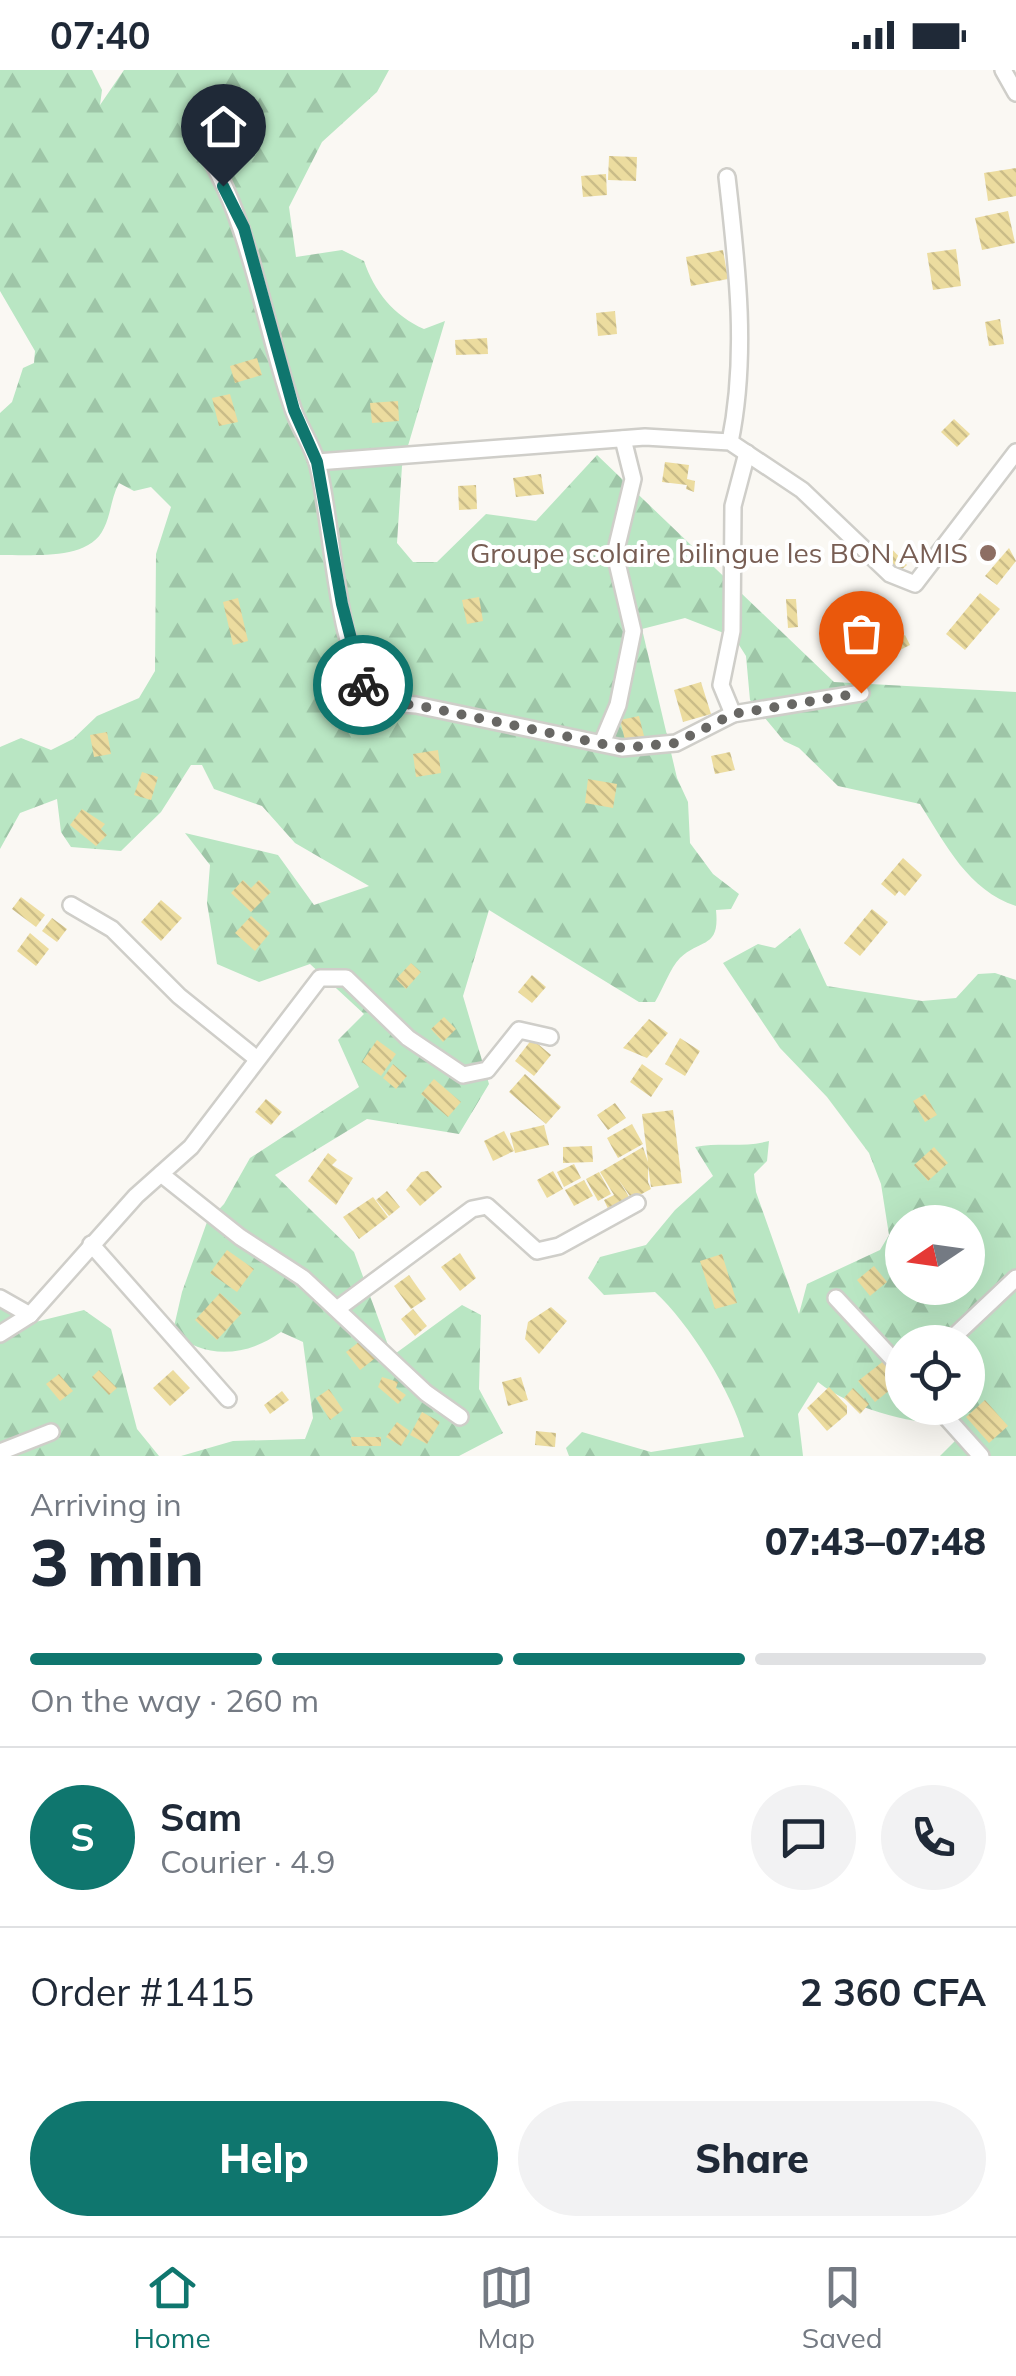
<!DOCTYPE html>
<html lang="en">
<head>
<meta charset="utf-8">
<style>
  body { margin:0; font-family:Mulish,sans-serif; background:#f2f2f3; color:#1f2937; height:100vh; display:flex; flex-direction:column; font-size:38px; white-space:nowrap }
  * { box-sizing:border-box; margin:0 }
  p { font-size:32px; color:#747a83 }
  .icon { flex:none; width:55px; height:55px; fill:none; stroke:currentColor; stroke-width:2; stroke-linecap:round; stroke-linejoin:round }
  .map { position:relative; height:1386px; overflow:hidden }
  .details { display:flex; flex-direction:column; background:#fff; flex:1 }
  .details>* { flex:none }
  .needle { width:65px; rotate:257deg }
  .fabs { position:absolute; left:885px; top:1135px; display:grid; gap:20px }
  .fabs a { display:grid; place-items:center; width:100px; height:100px; border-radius:50%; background:#fff; box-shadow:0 10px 40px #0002; font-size:50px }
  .pin { position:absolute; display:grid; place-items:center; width:85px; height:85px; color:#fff; margin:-102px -42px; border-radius:50% 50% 50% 0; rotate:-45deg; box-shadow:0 0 10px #0007 }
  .pin .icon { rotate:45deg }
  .courier { position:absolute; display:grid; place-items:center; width:100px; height:100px; margin:-50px; border:8px solid #0f766e; border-radius:50%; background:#fff; color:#222; box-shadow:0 2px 12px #0007 }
  .overview em { font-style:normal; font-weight:800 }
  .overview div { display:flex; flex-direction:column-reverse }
  .overview { display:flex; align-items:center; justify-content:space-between; height:170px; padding:0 30px }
  h1 { font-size:65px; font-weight:800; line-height:75px }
  .bar { display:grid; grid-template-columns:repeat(4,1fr); gap:15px 10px; align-content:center; height:120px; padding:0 30px }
  .bar i { height:12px; border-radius:8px; background:#e0e1e3 }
  .bar .current { background:#0f766e }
  .bar p { grid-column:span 4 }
  .line { display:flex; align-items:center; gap:25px; padding:0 30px; border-top:2px solid #e0e1e3 }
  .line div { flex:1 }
  .round { display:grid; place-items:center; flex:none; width:105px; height:105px; border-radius:52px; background:#f2f2f3 }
  .action { display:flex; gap:20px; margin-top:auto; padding:20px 30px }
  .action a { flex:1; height:115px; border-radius:60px; background:#0f766e; color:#fff; font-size:40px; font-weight:800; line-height:115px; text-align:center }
  .action a+a { background:#f2f2f3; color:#1f2937 }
  .status { display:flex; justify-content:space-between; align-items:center; height:70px; padding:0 50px; background:#fff; direction:ltr }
  .status svg { height:28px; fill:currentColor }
  .tab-bar { display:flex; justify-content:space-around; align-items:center; height:140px; border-top:2px solid #e0e1e3; background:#fff; font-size:28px; color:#747a83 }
  .tab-bar a { display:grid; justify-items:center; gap:5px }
  .tab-bar .current { color:#0f766e }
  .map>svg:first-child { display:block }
</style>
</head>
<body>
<div class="status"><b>07:40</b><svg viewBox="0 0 49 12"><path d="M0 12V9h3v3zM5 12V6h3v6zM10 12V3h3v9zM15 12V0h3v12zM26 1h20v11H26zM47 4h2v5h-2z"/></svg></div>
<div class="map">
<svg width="1016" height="1386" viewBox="0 0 1016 1386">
  <defs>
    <pattern id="forest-firs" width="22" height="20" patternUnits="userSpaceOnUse" patternTransform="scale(2.5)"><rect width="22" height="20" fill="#b9e6c3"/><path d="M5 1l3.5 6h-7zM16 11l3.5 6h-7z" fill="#9ec5a7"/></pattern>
    <pattern id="building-back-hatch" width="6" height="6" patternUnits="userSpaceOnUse" patternTransform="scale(2.5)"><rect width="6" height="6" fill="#ecdc9f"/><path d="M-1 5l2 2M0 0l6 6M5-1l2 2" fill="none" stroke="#cabc88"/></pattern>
  </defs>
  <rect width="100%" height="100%" fill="#faf8f3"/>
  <!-- forest -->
  <g fill="url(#forest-firs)" fill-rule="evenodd">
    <path d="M0,0h92l10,20 -2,15 24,-35h265l-12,22 -55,50 -33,65 7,50 46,-7 22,11c10,30 30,55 60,68l21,-8 -43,145 -5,77 16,19h24l49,-48 50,7 61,-66 237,227 182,10v214c-48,-16 -70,-61 -96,-102l-82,-18 -39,-38 -15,-7 -34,-41 -4,-44 -12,-19 -49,-19 -43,11 35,149 11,24 2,41 23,31 26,20 -8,15 -15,1c4,39 -15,28 -36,48 -10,10 -17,31 -25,44h-16l-150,-92 -26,86 26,88 -30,50 -92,-15 -92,56 79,77 38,104 70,-51 19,10 -2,74 24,44 -44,23h-278l52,-15 72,-2 8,-21 -10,-76 -22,-10c-33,24 -77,29 -108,-1l9,-39 25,-70 17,-18 26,-46 109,-71 -21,-47 26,-26 -54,-50 -51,18 -42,-18 -10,-61 3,-38 -25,-32 93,22 36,50 55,-19 -74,-43 -33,-37 -48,-17 -12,-24h-11l-30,47 -40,39 -50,-4 -10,-15 -4,-33 -37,14 -20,36v-102l21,-9 30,12 22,-11 24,-23 42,-18 16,-27 1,-117 15,-47 -20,-20 -17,4 -15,-8c-8,15 -8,31 -15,45 -15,34 -74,26 -104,27v-142l12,-11 11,-34 11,-5 1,-12 -35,-60z"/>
    <path d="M800,858l27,58 95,15 34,-3 22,-24 17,-1 21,7v476h-76l18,-18 -10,-13c-42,-3 -96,-16 -130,-43l-20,32 5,42h-234l-3,-8 16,-16 69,20 93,-15c-12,-45 -55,-114 -89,-145l-51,3 -16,-17 12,-21 46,-12 29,-35 38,-34 -18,-29c26,-5 48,1 74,-6l-2,20 -13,13 2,18 43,122 8,-30 73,-34 9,-15 -8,-51 -12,-31 -42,-56 -47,-49 -57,-85 35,-19 17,4zM902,1152h66v66h-66zM902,1272h66v66h-66z"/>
    <polygon points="0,1230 19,1256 84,1240 111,1259 137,1359 159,1386 0,1386"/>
  </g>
  <!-- building -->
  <g fill="url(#building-back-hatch)">
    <polygon points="609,86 637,87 636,111 608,110"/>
    <polygon points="1016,98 1016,126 988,131 984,103"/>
    <polygon points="606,104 607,125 583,127 581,106"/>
    <polygon points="1008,141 1015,173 982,180 975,148"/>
    <polygon points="956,179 961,216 933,220 927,183"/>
    <polygon points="723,180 728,209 691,216 686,187"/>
    <polygon points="615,241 617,264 598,266 596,243"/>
    <polygon points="1000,249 1004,274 989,276 985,252"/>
    <polygon points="487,268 488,284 456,285 455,270"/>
    <polygon points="257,288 262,305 235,313 230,296"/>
    <polygon points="230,324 238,352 219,356 212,328"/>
    <polygon points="398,331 399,351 372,353 370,333"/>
    <polygon points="954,349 970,364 957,377 941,362"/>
    <polygon points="665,392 689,395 687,409 695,411 694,422 686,419 687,415 662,412"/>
    <polygon points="541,404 544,424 516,427 513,408"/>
    <polygon points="476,415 477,439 459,440 458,416"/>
    <polygon points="887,474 907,495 899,502 880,481"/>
    <polygon points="1009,478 1016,491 997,515 985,506"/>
    <polygon points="980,523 1000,539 965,580 946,564"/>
    <polygon points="479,527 483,551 467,554 462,530"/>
    <polygon points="238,528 248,571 233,575 223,532"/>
    <polygon points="786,529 796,529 798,557 788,558"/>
    <polygon points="905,565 910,575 890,585 884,575"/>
    <polygon points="701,612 711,644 683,652 674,620"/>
    <polygon points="639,646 644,666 625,670 620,650"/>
    <polygon points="107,662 111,684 94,687 90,665"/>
    <polygon points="438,680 441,703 416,707 413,684"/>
    <polygon points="730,682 735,700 715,704 711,686"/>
    <polygon points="142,702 158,707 151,730 134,725"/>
    <polygon points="588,709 617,714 613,738 585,733"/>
    <polygon points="82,739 105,754 101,759 107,765 96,776 70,755"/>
    <polygon points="903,788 922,805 905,826 899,821 895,826 881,814"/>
    <polygon points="243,810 251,818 259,810 271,822 251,842 231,823"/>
    <polygon points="21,827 45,845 36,857 12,839"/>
    <polygon points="161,830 182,848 161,871 141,852"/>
    <polygon points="872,839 888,852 860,886 844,873"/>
    <polygon points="251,846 270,863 255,881 235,863"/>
    <polygon points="52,848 67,859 57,872 42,861"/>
    <polygon points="30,863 49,879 36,896 17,881"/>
    <polygon points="411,893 421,902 406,919 396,909"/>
    <polygon points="532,905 546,917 532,933 518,922"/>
    <polygon points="444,947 456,959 443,972 431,959"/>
    <polygon points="649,949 668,963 647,988 623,978"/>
    <polygon points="680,968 700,981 685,1006 665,994"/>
    <polygon points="532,969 551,985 534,1006 515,991"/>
    <polygon points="377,970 396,984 381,1006 362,992"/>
    <polygon points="393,994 407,1006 396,1019 383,1008"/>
    <polygon points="642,994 663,1009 651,1027 630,1012"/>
    <polygon points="525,1004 561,1037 546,1054 509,1022"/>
    <polygon points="434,1009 461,1032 448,1047 421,1024"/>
    <polygon points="925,1024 937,1045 925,1052 913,1031"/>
    <polygon points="266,1029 282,1042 271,1055 255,1042"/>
    <polygon points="615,1033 626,1048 608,1060 597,1045"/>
    <polygon points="673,1040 682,1113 651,1117 648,1096 648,1112 651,1119 632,1129 618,1109 631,1130 610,1143 604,1130 614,1125 600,1102 643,1077 648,1092 642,1044"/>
    <polygon points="632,1054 643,1074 618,1088 607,1068"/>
    <polygon points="544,1055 549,1075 515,1083 510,1063"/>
    <polygon points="504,1061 514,1081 493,1091 484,1071"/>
    <polygon points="592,1076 593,1092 563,1093 563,1077"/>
    <polygon points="934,1077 948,1093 928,1111 914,1095"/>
    <polygon points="328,1083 337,1090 332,1095 353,1108 336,1135 308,1111"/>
    <polygon points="574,1094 581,1108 564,1117 557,1102"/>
    <polygon points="428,1101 442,1117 420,1136 406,1120 421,1102"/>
    <polygon points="553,1101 563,1119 547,1128 537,1110"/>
    <polygon points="599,1102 611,1124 598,1131 586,1109"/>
    <polygon points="584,1110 593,1126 574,1136 565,1120"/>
    <polygon points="387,1121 400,1137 389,1146 376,1130"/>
    <polygon points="373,1127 388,1147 359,1169 343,1147"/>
    <polygon points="227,1180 254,1199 237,1222 210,1203"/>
    <polygon points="460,1183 476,1208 460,1221 441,1197"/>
    <polygon points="722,1184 737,1233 715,1239 700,1191"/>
    <polygon points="874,1196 887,1212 870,1226 857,1210"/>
    <polygon points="409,1205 426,1229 411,1239 394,1216"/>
    <polygon points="220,1223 242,1243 217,1270 195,1250"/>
    <polygon points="551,1237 567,1251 539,1284 525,1269 528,1252"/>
    <polygon points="413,1239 427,1256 415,1266 401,1249"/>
    <polygon points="364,1268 378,1286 360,1300 346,1282"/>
    <polygon points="885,1290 901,1311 875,1332 858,1311"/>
    <polygon points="99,1300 117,1318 109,1325 92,1307"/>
    <polygon points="173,1300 190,1318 170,1336 153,1318"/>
    <polygon points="59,1304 73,1321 60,1331 46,1314"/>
    <polygon points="382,1307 398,1312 396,1318 406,1325 398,1334 378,1317"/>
    <polygon points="521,1307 528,1330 508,1336 502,1312"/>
    <polygon points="829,1317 847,1336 847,1344 827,1361 807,1338"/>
    <polygon points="853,1318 869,1334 860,1344 844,1328"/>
    <polygon points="329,1319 343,1340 330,1350 316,1328"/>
    <polygon points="282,1321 289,1330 270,1344 264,1335"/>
    <polygon points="985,1330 1008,1356 989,1373 966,1347"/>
    <polygon points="422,1342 440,1352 427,1374 410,1365"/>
    <polygon points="397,1352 410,1361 401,1376 386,1367"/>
    <polygon points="536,1361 556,1363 555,1377 535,1375"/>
    <polygon points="351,1367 381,1367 381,1376 352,1376"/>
  </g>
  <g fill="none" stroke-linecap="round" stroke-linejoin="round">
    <!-- minor casing -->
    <g stroke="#cfcec9" stroke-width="20">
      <g id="minor">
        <polyline points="1003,0 1016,23"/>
        <path d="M197,66c55,84 64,180 96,273 7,20 20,37 25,57 16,65 17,186 58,236l40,3 206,43 54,-5 57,-29 128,-21"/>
        <path d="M727,107c10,87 21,178 3,265"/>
        <polyline points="317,392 645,367 730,372 802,420 890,504 915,514 1016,382"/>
        <polyline points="733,644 721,615 732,561 733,436 747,383"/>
        <polyline points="602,673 618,635 633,561 615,484 633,409 623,369"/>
        <polyline points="71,835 112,859 179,926 257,989"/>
        <polyline points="161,1104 240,1167 303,1208 426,1323 460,1347"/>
        <polyline points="91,1174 228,1329"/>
        <polyline points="0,1228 30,1245"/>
        <polyline points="836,1228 902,1299"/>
        <polyline points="337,1239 472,1139 487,1136 537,1181 559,1176 637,1133"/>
        <polyline points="0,1264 30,1245 136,1126 191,1077 320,908 346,908 408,968 463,1005 487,1000 519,960 550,967"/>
        <polyline points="948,1272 1016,1208"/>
        <polyline points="938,1338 981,1386"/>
        <polyline points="0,1382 51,1362"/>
      </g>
    </g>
    <!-- minor -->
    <use href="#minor" stroke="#fff" stroke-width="15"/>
  </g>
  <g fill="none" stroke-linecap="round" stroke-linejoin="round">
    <!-- done -->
    <polyline stroke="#686764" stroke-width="10" stroke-dasharray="0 18" points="363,615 376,632 416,635 622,678 676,673 733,644 861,623"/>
    <!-- route -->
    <polyline stroke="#0f766e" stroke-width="12" points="223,116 244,158 294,340 317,392 342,534 363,615"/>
  </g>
  <!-- markers -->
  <circle fill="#8d6e63" stroke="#fff" stroke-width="4" cx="988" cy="483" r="10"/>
  <g text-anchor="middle" stroke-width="8" stroke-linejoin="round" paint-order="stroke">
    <!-- education labels -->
    <g font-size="28" fill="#785e54" stroke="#fff" text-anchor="end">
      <text x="968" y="493">Groupe scolaire bilingue les BON AMIS</text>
    </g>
  </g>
</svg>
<div class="fabs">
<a><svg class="needle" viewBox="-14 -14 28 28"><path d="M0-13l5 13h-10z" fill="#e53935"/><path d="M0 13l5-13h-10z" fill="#747a83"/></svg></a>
<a><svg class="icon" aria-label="locate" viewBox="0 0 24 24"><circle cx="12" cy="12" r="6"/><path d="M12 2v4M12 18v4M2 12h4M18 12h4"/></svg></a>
</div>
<div class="pin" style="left:861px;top:623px;background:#ea580c"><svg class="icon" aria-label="bag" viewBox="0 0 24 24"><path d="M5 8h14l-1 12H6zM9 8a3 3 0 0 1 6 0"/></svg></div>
<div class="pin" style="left:223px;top:116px;background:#1f2937"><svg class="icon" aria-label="home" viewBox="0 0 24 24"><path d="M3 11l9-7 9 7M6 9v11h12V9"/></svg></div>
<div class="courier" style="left:363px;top:615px"><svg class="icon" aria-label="bike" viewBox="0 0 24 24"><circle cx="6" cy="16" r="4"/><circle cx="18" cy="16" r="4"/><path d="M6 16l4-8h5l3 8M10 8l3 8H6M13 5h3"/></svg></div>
</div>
<section class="details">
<div class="overview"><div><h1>3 min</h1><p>Arriving in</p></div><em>07:43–07:48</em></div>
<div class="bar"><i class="current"></i><i class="current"></i><i class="current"></i><i></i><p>On the way · 260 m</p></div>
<div class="line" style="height:180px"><b class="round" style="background:#0f766e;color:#fff">S</b><div><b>Sam</b><p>Courier · 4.9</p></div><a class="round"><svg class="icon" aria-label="chat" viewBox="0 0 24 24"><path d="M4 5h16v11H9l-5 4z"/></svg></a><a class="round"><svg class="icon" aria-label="phone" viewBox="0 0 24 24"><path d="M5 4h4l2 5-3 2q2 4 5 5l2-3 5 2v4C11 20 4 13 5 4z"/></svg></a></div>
<div class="line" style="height:130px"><div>Order #1415</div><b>2 360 CFA</b></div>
<div class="action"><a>Help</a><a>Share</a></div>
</section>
<nav class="tab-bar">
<a class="current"><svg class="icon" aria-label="home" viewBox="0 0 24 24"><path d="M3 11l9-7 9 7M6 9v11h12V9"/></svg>Home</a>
<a><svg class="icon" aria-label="map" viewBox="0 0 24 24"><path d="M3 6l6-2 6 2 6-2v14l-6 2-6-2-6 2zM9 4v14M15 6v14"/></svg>Map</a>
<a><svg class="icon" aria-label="saved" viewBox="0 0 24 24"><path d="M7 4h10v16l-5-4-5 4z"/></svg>Saved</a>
</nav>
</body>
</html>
